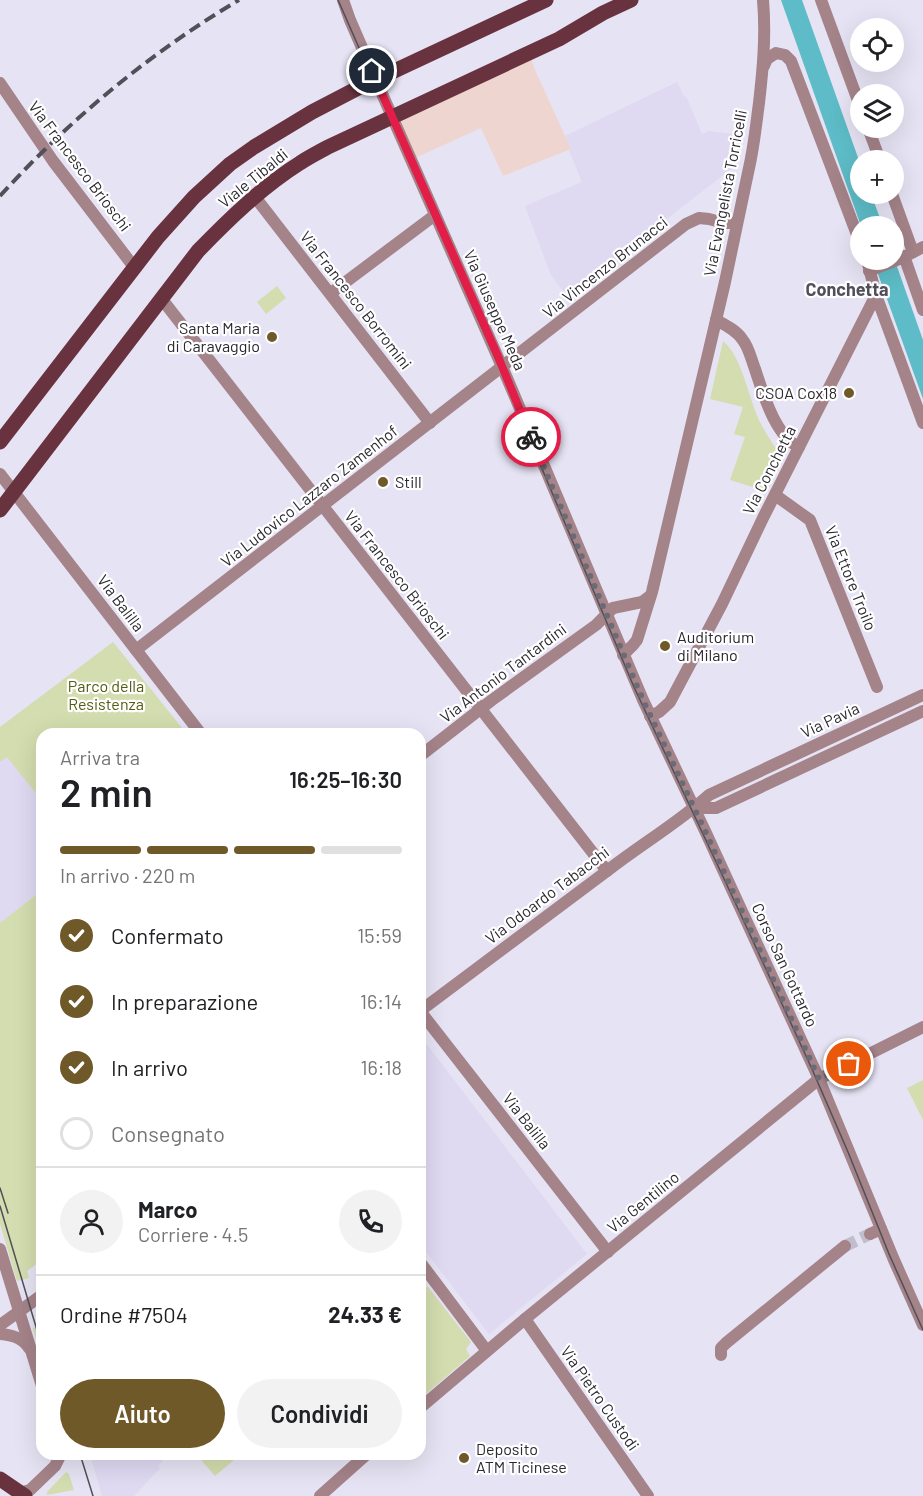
<!DOCTYPE html>
<html lang="it">
<head>
<meta charset="utf-8">
<style>
  body { margin:0; font-family:Barlow,sans-serif; background:#f2f2f2; color:#202124; height:100vh; display:flex; flex-direction:column; font-size:22px; white-space:nowrap }
  * { box-sizing:border-box; margin:0 }
  p { font-size:20px; color:#757577 }
  .icon { flex:none; width:33px; height:33px; fill:none; stroke:currentColor; stroke-width:2; stroke-linecap:round; stroke-linejoin:round }
  .map { position:relative; flex:1; overflow:hidden }
  .side { position:absolute; left:36px; top:728px; width:390px; height:732px; display:flex; flex-direction:column; background:#fff; border-radius:18px; box-shadow:0 6px 24px #0002 }
  .side>* { flex:none }
  .buttons { position:absolute; left:850px; top:18px; display:grid; gap:12px }
  .buttons a { display:grid; place-items:center; width:54px; height:54px; border-radius:50%; background:#fff; box-shadow:0 6px 24px #0002; font-size:30px }
  .pin { position:absolute; display:grid; place-items:center; width:51px; height:51px; color:#fff; margin:-26px; border:3px solid #fff; border-radius:50%; box-shadow:0 2px 6px #0007 }
  .courier { position:absolute; display:grid; place-items:center; width:60px; height:60px; margin:-30px; border:4px solid #e11d48; border-radius:50%; background:#fff; color:#222; box-shadow:0 2px 8px #0007 }
  .overview em { font-style:normal; font-weight:600 }
  .overview div { display:flex; flex-direction:column-reverse }
  .overview { display:flex; align-items:center; justify-content:space-between; height:102px; padding:0 24px }
  h1 { font-size:39px; font-weight:600; line-height:45px }
  .bar { display:grid; grid-template-columns:repeat(4,1fr); gap:9px 6px; align-content:center; height:72px; padding:0 24px }
  .bar i { height:8px; border-radius:4px; background:#e0e0e0 }
  .bar .active { background:#705929 }
  .bar p { grid-column:span 4 }
  .line { display:flex; align-items:center; gap:15px; padding:0 24px; border-top:2px solid #e0e0e0 }
  .line div { flex:1 }
  .round { display:grid; place-items:center; flex:none; width:63px; height:63px; border-radius:32px; background:#f2f2f2 }
  ol { padding:0 24px; list-style:none }
  li { display:flex; align-items:center; gap:18px; height:66px }
  li p { margin-inline-start:auto }
  li .icon { padding:6px; border-radius:50%; background:#705929; color:#fff; stroke-width:4 }
  li:last-child { color:#757577 }
  li i { width:33px; height:33px; border:3px solid #e0e0e0; border-radius:50% }
  .action { display:flex; gap:12px; margin-top:auto; padding:12px 24px }
  .action a { flex:1; height:69px; border-radius:36px; background:#705929; color:#fff; font-size:24px; font-weight:600; line-height:69px; text-align:center }
  .action a+a { background:#f2f2f2; color:#202124 }
  .map>svg:first-child { display:block }
</style>
</head>
<body>
<div class="map">
<svg width="923" height="1496" viewBox="0 0 923 1496">
  <rect width="100%" height="100%" fill="#e6e3f4"/>
  <!-- commercial -->
  <polygon fill="#efd5cf" points="530,55 535,70 571,149 503,176 481,128 415,158 397,116"/>
  <!-- built -->
  <g fill="#dfd9f2">
    <polygon points="677,82 684,97 686,96 702,134 709,131 741,135 735,166 567,296 551,275 525,206 582,182 569,150 571,149 565,136"/>
    <polygon points="7,756 42,801 42,890 0,923 0,762"/>
    <polygon points="425,1042 587,1254 489,1334 420,1244 420,1046"/>
    <polygon points="90,1454 168,1454 158,1466 160,1468 134,1496 102,1496"/>
  </g>
  <!-- green -->
  <g fill="#d3ddaf">
    <polygon points="277,286 286,298 266,314 257,302"/>
    <path d="M723,341c19,15 26,59 37,81 6,13 15,24 22,36l-16,33 -36,-11 15,-43 -11,-3 9,-27 -33,-8z"/>
    <polygon points="113,642 186,733 42,734 42,801 7,757 0,762 0,727"/>
    <polygon points="42,890 42,1260 27,1271 29,1278 17,1281 0,1224 0,923"/>
    <polygon points="923,1080 923,1120 907,1088"/>
    <polygon points="420,1286 428,1287 471,1342 466,1349 470,1356 420,1399"/>
    <polygon points="42,1325 42,1361 33,1328"/>
    <polygon points="196,1454 241,1454 215,1476"/>
    <polygon points="66,1472 69,1474 74,1490 47,1495 47,1492"/>
  </g>
  <!-- water -->
  <g fill="#5dbcc7">
    <polygon points="781,0 802,0 861,166 861,194 871,194 883,226 861,226"/>
    <polygon points="894,258 923,340 923,399 873,260"/>
  </g>
  <g fill="none" stroke-linecap="round" stroke-linejoin="round">
    <!-- minor-tunnel -->
    <polyline stroke="#c0becd" stroke-width="12" stroke-dasharray="12 6" stroke-linecap="butt" points="845,1246 870,1234"/>
    <!-- minor -->
    <g stroke="#a48389" stroke-width="12">
      <polyline points="343,0 350,20 376,80 507,378 643,700 706,833 819,1079 894,1260 923,1325"/>
      <polyline points="821,0 861,109"/>
      <polyline points="764,66 767,59 776,53 785,55 791,61 861,245"/>
      <polyline points="0,83 53,161 134,267"/>
      <polyline points="868,128 880,160"/>
      <polyline points="892,194 913,252"/>
      <polyline points="255,197 430,423"/>
      <polyline points="904,256 923,310"/>
      <polyline points="867,260 876,295 923,423"/>
      <polyline points="869,271 902,258 923,247"/>
      <polyline points="331,293 435,215"/>
      <polyline points="161,298 607,871"/>
      <path d="M716,320c9,5 20,10 26,19 7,8 9,20 13,30 8,24 20,67 44,78"/>
      <polyline points="0,474 201,734"/>
      <polyline points="775,495 810,520 877,687"/>
      <polyline points="136,650 686,224 699,218 709,219 724,223 737,223"/>
      <path d="M623,655l10,-10 4,-5 15,-48 73,-310 24,-114c5,-22 7,-43 10,-65 4,-35 7,-68 4,-103"/>
      <polyline points="650,716 659,712 670,702 722,604 763,518 876,295"/>
      <polyline points="420,756 492,700 596,625 613,608 642,602 650,596"/>
      <polyline points="694,808 716,808 923,711"/>
      <path d="M420,1011c62,-47 125,-93 187,-140 33,-26 71,-48 102,-76l214,-100"/>
      <polyline points="420,1011 608,1252"/>
      <polyline points="870,1234 881,1229"/>
      <polyline points="0,1249 42,1386"/>
      <polyline points="420,1262 487,1351"/>
      <polyline points="525,1319 648,1496"/>
      <polyline points="0,1325 42,1295"/>
      <path d="M0,1334c13,1 22,4 29,14"/>
      <polyline points="721,1355 721,1348 726,1343 845,1246"/>
      <polyline points="420,1408 525,1319 819,1079 923,1027"/>
      <polyline points="20,1493 30,1490 55,1466 61,1454"/>
      <polyline points="320,1496 367,1454"/>
    </g>
    <!-- major -->
    <g stroke="#68333f" stroke-width="15">
      <polyline points="0,442 158,237 194,197 230,164 254,147 312,112 360,87 546,0"/>
      <path d="M0,510l198,-259c31,-32 64,-64 102,-88 9,-6 19,-11 28,-16l231,-108 44,-26 28,-13"/>
      <polyline points="0,1479 25,1496"/>
    </g>
    <!-- tram -->
    <g stroke="#514f58" stroke-width="1.5">
      <polyline points="338,0 500,369 634,687 741,915 812,1069 848,1152 889,1254 923,1330"/>
      <polyline points="0,1188 8,1213"/>
      <polyline points="0,1206 42,1347"/>
      <polyline points="80,1454 93,1496"/>
    </g>
    <!-- rail -->
    <path stroke="#514f58" stroke-width="4" stroke-dasharray="12 6" stroke-linecap="butt" d="M0,196c69,-76 151,-144 239,-196"/>
  </g>
  <g fill="none" stroke-linecap="round" stroke-linejoin="round">
    <!-- done -->
    <polyline stroke="#6c6a75" stroke-width="6" stroke-dasharray="0 10.8" points="531,437 643,700 706,833 819,1079 849,1064"/>
    <!-- route -->
    <polyline stroke="#e11d48" stroke-width="8" points="372,71 497,354 531,437"/>
  </g>
  <!-- markers -->
  <g fill="#705929" stroke="#fff" stroke-width="2">
    <circle cx="272" cy="337" r="6"/>
    <circle cx="849" cy="393" r="6"/>
    <circle cx="383" cy="482" r="6"/>
    <circle cx="665" cy="646" r="6"/>
    <circle cx="464" cy="1458" r="6"/>
  </g>
  <g text-anchor="middle" stroke-width="4.5" stroke-linejoin="round" paint-order="stroke">
    <!-- street labels -->
    <g font-size="16" fill="#2a2930" stroke="#fff">
      <text transform="translate(80 166) rotate(53)" y="6">Via Francesco Brioschi</text>
      <text transform="translate(253 178) rotate(-39)" y="6">Viale Tibaldi</text>
      <text transform="translate(725 193) rotate(-79)" y="6">Via Evangelista Torricelli</text>
      <text transform="translate(605 267) rotate(-38)" y="6">Via Vincenzo Brunacci</text>
      <text transform="translate(356 300) rotate(52)" y="6">Via Francesco Borromini</text>
      <text transform="translate(495 310) rotate(66)" y="6">Via Giuseppe Meda</text>
      <text transform="translate(769 470) rotate(-63)" y="6">Via Conchetta</text>
      <text transform="translate(309 496) rotate(-38)" y="6">Via Ludovico Lazzaro Zamenhof</text>
      <text transform="translate(397 575) rotate(52)" y="6">Via Francesco Brioschi</text>
      <text transform="translate(851 578) rotate(68)" y="6">Via Ettore Troilo</text>
      <text transform="translate(121 603) rotate(53)" y="6">Via Balilla</text>
      <text transform="translate(503 673) rotate(-37)" y="6">Via Antonio Tantardini</text>
      <text transform="translate(830 720) rotate(-25)" y="6">Via Pavia</text>
      <text transform="translate(547 895) rotate(-37)" y="6">Via Odoardo Tabacchi</text>
      <text transform="translate(785 965) rotate(65)" y="6">Corso San Gottardo</text>
      <text transform="translate(527 1121) rotate(52)" y="6">Via Balilla</text>
      <text transform="translate(643 1202) rotate(-39)" y="6">Via Gentilino</text>
      <text transform="translate(600 1398) rotate(55)" y="6">Via Pietro Custodi</text>
    </g>
    <!-- poi labels -->
    <g font-size="16" fill="#2a2930" stroke="#fff" text-anchor="start">
      <text x="260" y="334" text-anchor="end">Santa Maria<tspan x="260" dy="18">di Caravaggio</tspan></text>
      <text x="837" y="399" text-anchor="end">CSOA Cox18</text>
      <text x="395" y="488">Still</text>
      <text x="677" y="643">Auditorium<tspan x="677" dy="18">di Milano</tspan></text>
      <text x="476" y="1455">Deposito<tspan x="476" dy="18">ATM Ticinese</tspan></text>
    </g>
    <!-- park labels -->
    <g font-size="16" fill="#525c10" stroke="#fff">
      <text x="106" y="692">Parco della<tspan x="106" dy="18">Resistenza</tspan></text>
    </g>
    <!-- neighbourhood labels -->
    <g font-size="18" font-weight="bold" fill="#524f5d" stroke="#fff">
      <text x="847" y="296">Conchetta</text>
    </g>
  </g>
</svg>
<div class="buttons">
<a><svg class="icon" aria-label="locate" viewBox="0 0 24 24"><circle cx="12" cy="12" r="6"/><path d="M12 2v4M12 18v4M2 12h4M18 12h4"/></svg></a>
<a><svg class="icon" aria-label="layers" viewBox="0 0 24 24"><path d="M12 4l9 5-9 5-9-5zM3 14l9 5 9-5"/></svg></a>
<a>+</a>
<a>−</a>
</div>
<div class="pin" style="left:849px;top:1064px;background:#ea580c"><svg class="icon" aria-label="bag" viewBox="0 0 24 24"><path d="M5 8h14l-1 12H6zM9 8a3 3 0 0 1 6 0"/></svg></div>
<div class="pin" style="left:372px;top:71px;background:#1f2937"><svg class="icon" aria-label="home" viewBox="0 0 24 24"><path d="M3 11l9-7 9 7M6 9v11h12V9"/></svg></div>
<div class="courier" style="left:531px;top:437px"><svg class="icon" aria-label="bike" viewBox="0 0 24 24"><circle cx="6" cy="16" r="4"/><circle cx="18" cy="16" r="4"/><path d="M6 16l4-8h5l3 8M10 8l3 8H6M13 5h3"/></svg></div>
<section class="side">
<div class="overview"><div><h1>2 min</h1><p>Arriva tra</p></div><em>16:25–16:30</em></div>
<div class="bar"><i class="active"></i><i class="active"></i><i class="active"></i><i></i><p>In arrivo · 220 m</p></div>
<ol>
<li><svg class="icon" aria-label="check" viewBox="0 0 24 24"><path d="M5 12l5 5 9-10"/></svg>Confermato<p>15:59</p></li>
<li><svg class="icon" aria-label="check" viewBox="0 0 24 24"><path d="M5 12l5 5 9-10"/></svg>In preparazione<p>16:14</p></li>
<li><svg class="icon" aria-label="check" viewBox="0 0 24 24"><path d="M5 12l5 5 9-10"/></svg>In arrivo<p>16:18</p></li>
<li><i></i>Consegnato</li>
</ol>
<div class="line" style="height:108px"><a class="round"><svg class="icon" aria-label="person" viewBox="0 0 24 24"><circle cx="12" cy="8" r="4"/><path d="M4 21q1-7 8-7t8 7"/></svg></a><div><b>Marco</b><p>Corriere · 4.5</p></div><a class="round"><svg class="icon" aria-label="phone" viewBox="0 0 24 24"><path d="M5 4h4l2 5-3 2q2 4 5 5l2-3 5 2v4C11 20 4 13 5 4z"/></svg></a></div>
<div class="line" style="height:78px"><div>Ordine #7504</div><b>24.33 €</b></div>
<div class="action"><a>Aiuto</a><a>Condividi</a></div>
</section>
</div>
</body>
</html>
